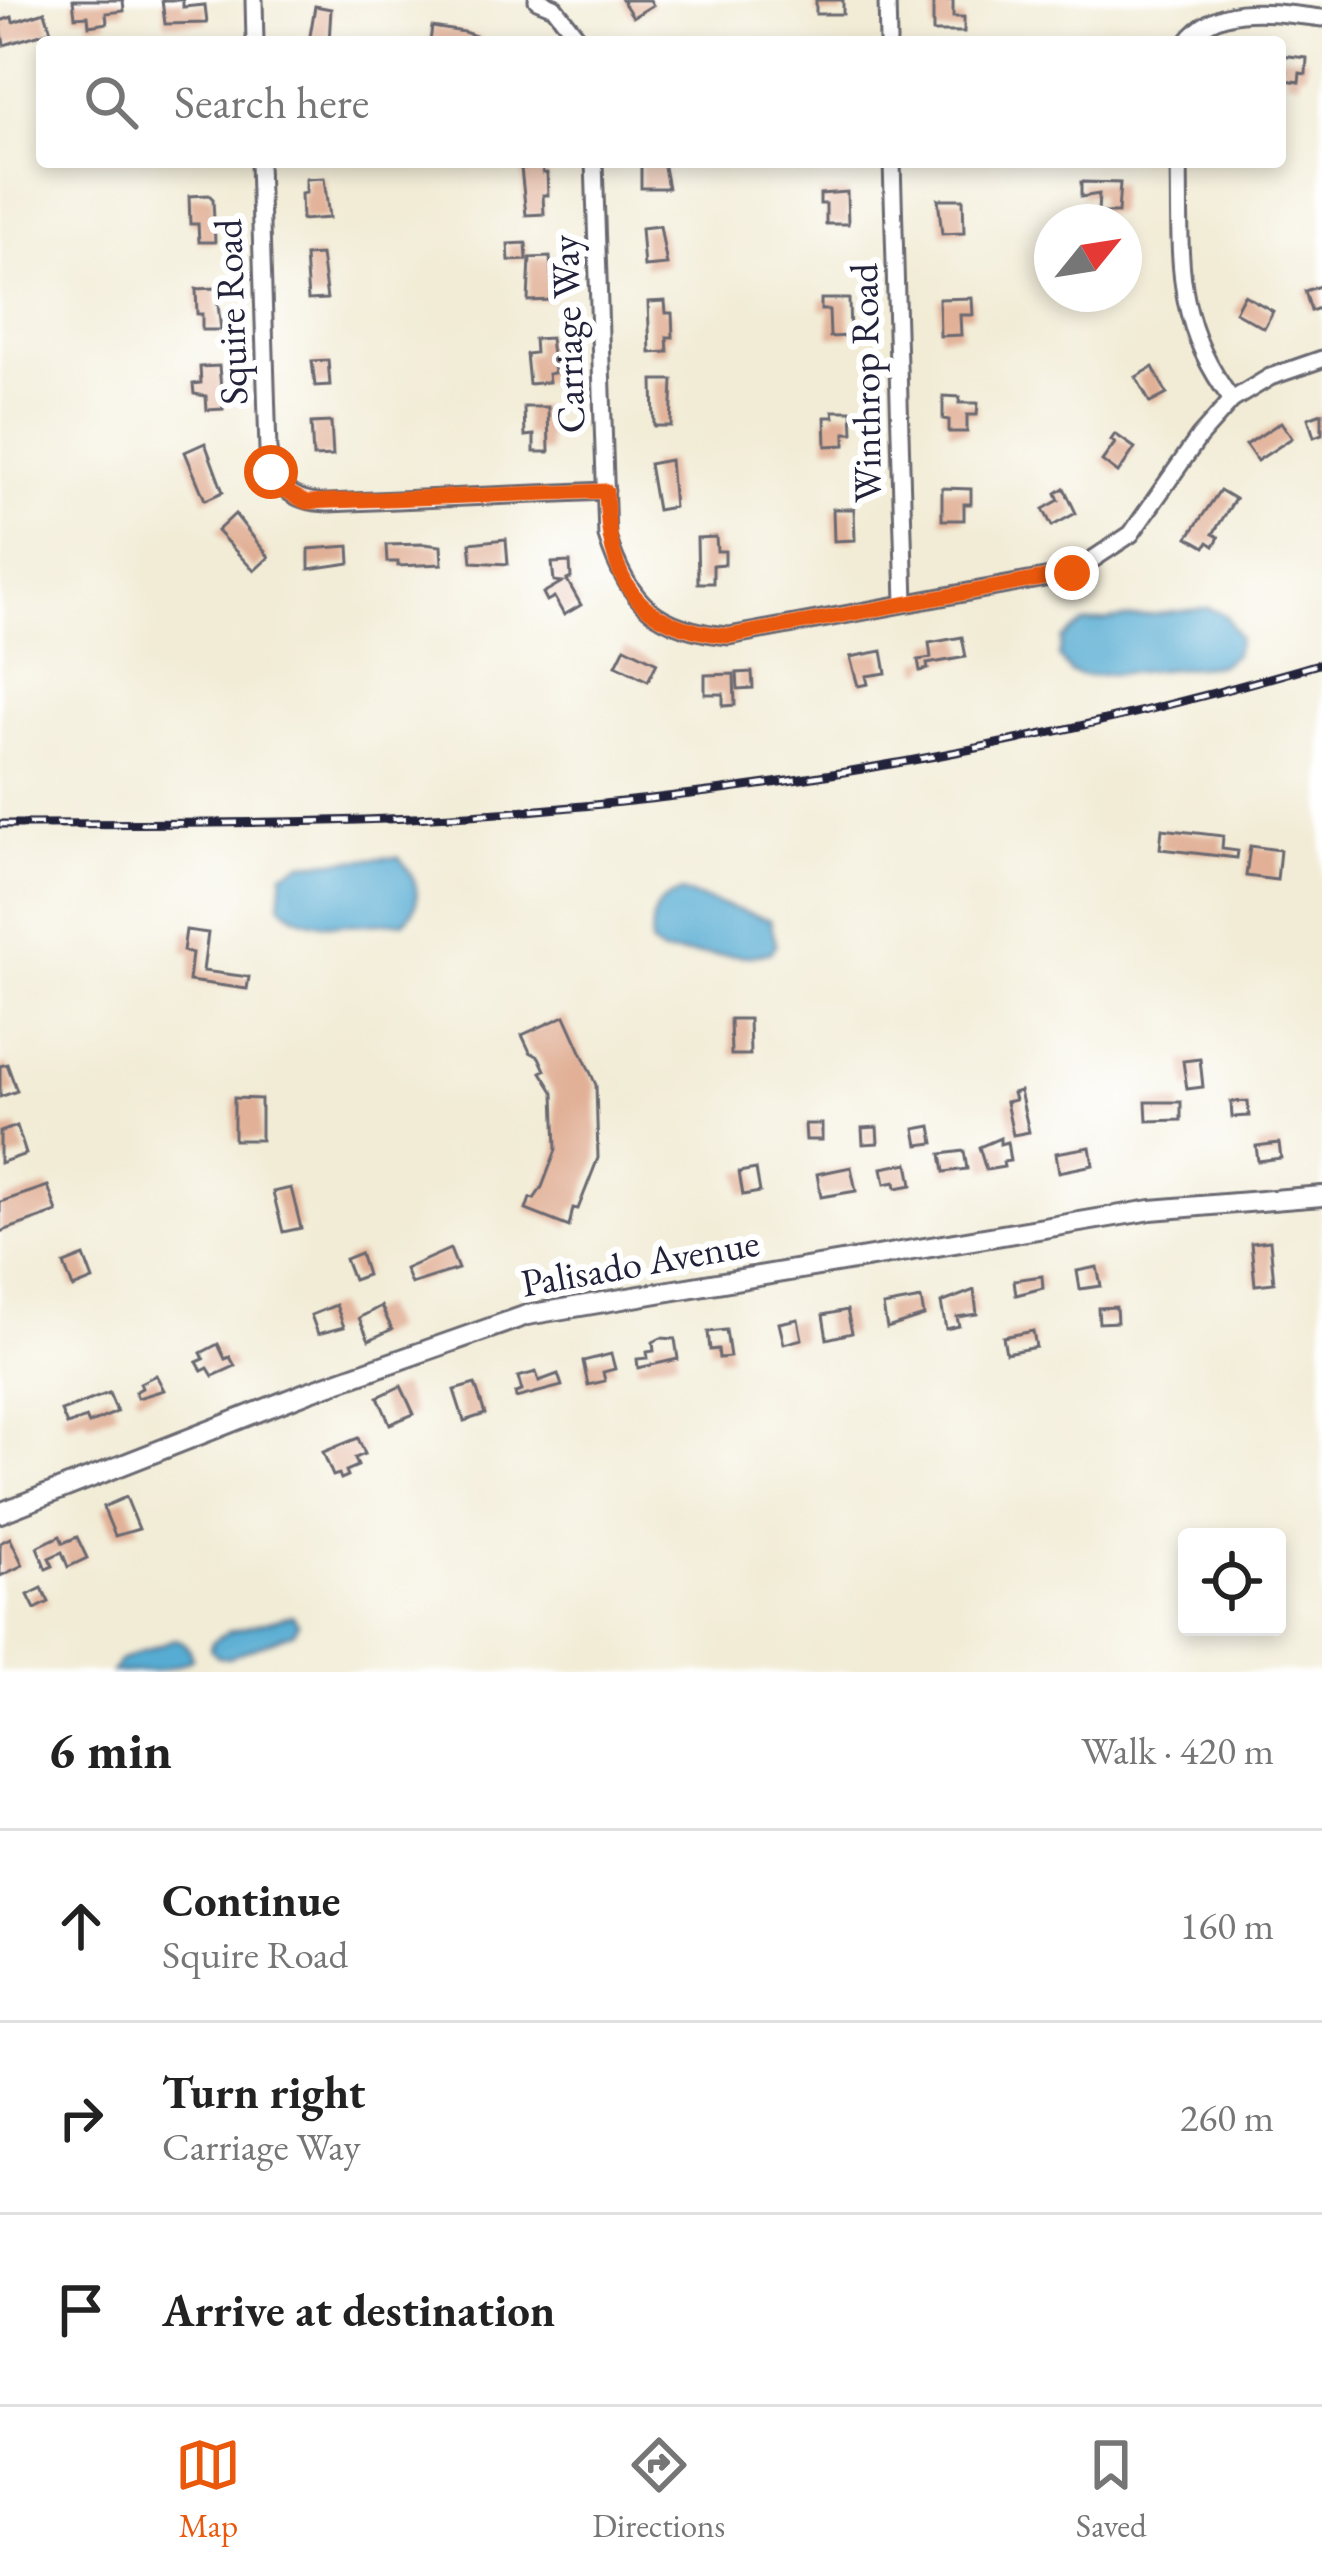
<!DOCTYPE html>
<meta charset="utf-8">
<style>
:root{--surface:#fff;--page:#f6f6f6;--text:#222;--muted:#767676;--line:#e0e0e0;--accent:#ea580c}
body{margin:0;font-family:"EB Garamond",serif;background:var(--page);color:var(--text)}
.controls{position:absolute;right:36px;bottom:36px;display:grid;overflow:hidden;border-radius:12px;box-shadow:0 6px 18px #0003}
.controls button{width:108px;height:108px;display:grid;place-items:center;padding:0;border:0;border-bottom:3px solid var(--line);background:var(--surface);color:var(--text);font:60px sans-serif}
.compass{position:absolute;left:1034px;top:204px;width:108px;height:108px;border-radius:50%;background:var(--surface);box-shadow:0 6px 18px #0003;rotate:60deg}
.stop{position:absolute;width:36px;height:36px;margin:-27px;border:9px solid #ea580c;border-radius:50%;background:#fff}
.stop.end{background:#ea580c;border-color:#fff;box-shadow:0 3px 12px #0008}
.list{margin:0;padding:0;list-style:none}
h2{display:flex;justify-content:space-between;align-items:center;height:156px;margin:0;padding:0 48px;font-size:51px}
h2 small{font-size:39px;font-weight:400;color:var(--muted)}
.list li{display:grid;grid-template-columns:78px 1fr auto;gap:36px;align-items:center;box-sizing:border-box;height:192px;padding:0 48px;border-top:3px solid var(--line)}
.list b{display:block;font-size:45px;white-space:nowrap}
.list p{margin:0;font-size:39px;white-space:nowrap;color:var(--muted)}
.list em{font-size:39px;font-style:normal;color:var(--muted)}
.icon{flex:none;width:66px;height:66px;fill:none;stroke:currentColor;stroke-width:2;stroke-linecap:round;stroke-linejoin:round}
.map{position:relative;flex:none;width:1322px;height:1672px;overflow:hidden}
.search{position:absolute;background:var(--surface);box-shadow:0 6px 18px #0003;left:36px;right:36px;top:36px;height:132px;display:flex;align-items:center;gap:30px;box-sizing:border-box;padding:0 42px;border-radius:12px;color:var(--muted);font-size:45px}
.sheet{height:732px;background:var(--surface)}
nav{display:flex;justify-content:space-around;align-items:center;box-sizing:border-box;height:168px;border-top:3px solid var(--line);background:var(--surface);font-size:33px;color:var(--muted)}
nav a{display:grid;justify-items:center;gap:6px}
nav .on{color:var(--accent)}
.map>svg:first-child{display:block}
.water{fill:#56acd2;stroke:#3c6786;stroke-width:3}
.building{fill:#e1b096}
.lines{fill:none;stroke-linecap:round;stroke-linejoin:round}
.minor-casing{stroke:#6b6971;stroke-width:21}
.major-casing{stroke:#6b6971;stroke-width:24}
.minor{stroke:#fff;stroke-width:15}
.major{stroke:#fff;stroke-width:18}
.rail-casing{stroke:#22223b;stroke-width:9}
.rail{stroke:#fff;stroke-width:4.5;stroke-dasharray:14;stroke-linecap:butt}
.route{stroke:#ea580c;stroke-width:15}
.labels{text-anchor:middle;stroke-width:12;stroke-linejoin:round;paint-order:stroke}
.street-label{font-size:39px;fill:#22223b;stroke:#fff}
</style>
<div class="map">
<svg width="1322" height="1672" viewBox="0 0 1322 1672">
<rect width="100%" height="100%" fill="#fff"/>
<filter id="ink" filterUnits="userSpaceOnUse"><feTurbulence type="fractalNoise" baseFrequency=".00833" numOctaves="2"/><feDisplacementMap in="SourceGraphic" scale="24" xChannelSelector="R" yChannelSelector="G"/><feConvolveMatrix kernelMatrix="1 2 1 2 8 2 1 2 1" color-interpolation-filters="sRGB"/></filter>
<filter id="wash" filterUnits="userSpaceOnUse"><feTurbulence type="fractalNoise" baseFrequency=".004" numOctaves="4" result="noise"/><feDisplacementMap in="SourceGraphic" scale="48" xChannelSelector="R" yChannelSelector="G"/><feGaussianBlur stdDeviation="2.7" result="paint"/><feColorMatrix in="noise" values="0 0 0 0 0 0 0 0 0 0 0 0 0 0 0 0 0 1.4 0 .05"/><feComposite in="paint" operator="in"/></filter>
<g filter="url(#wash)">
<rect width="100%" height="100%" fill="#f2ecd6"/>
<!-- water -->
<g class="water">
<polygon points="1208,608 1225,615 1239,638 1235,654 1220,665 1089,676 1071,673 1059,657 1062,639 1083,623"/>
<path d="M399 857C416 877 427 903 403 922 365 922 306 935 280 904L283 873 302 863Z"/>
<path d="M681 892 770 920 776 945 771 952 752 956 663 953 651 945C652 917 651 902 681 892Z"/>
<polygon points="292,1615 298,1623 294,1632 228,1658 218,1657 211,1650 212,1642 227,1632"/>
<path d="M174 1639C185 1640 189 1648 192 1658 173 1672 139 1672 112 1672L119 1661Z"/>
</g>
<g id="blocks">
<!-- building -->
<g class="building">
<polygon points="73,0 123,0 124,11 106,13 107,23 89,26 88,16 75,17"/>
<polygon points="162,0 183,0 183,7 205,5 207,23 165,24"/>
<polygon points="622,0 650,0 653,5 633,17"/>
<rect x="816" y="0" width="27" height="14"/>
<polygon points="933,0 953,0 953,17 964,17 964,32 933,32"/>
<polygon points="315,6 331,9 329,42 309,42"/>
<polygon points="45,12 51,31 4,45 0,21 12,17 13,22"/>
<polygon points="432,27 464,32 481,38 480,42 430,42"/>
<polygon points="1280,55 1307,58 1306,74 1300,73 1299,82 1286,80 1287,72 1280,71"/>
<polygon points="641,162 663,162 668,188 641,188"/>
<polygon points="542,167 543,173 547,173 548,195 543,195 544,214 526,215 521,168"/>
<polygon points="324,178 329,218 302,220 301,194 306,193 306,179"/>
<polygon points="1081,182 1120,183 1118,213 1098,213 1099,194 1081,197"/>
<polygon points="847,192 848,224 826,224 826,204 820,204 820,194"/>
<polygon points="209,195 213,199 215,242 199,242 198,224 190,224 189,196"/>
<polygon points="938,199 963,199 964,233 942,234"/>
<polygon points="660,226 667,265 644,267 641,228"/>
<polygon points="526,243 527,260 509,261 508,244"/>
<polygon points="321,255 327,299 308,300 305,256"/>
<polygon points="550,257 553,300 528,301 530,258"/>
<polygon points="1322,285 1322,307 1311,311 1305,291"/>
<polygon points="216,288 221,330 202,330 202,314 197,314 196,289"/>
<polygon points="1244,295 1273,311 1264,328 1235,312"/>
<polygon points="972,298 973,315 960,315 961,335 940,336 939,299"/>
<polygon points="821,299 849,299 850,336 830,337 829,310 821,310"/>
<polygon points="665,301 666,313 672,313 673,337 667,337 668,352 650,353 648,302"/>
<polygon points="550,338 554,373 548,374 549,382 529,384 526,354 535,353 534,339"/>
<polygon points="328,360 330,385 315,386 312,361"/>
<polygon points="219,366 223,409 207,410 206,396 194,394 193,384 201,383 200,367"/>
<polygon points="1153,367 1167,394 1150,403 1136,377"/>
<polygon points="653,380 673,380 671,426 654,426"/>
<polygon points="943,396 960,397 959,403 978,403 977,415 967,415 967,432 949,432 949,420 943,419"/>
<polygon points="524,407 548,407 549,452 534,452 534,435 525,436"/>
<polygon points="833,411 852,411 853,433 845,433 845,445 826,446 825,417 834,417"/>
<polygon points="1322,413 1322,434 1314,437 1308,418"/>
<polygon points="331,422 333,456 313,457 311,423"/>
<polygon points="1281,422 1292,438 1257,461 1246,445"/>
<polygon points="1115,434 1135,448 1118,473 1102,461 1115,443 1111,440"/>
<polygon points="205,443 223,492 205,500 185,452"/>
<polygon points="670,460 674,507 657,510 649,464"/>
<polygon points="942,488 971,489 971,504 964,504 964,520 942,520"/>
<polygon points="1064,488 1076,513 1052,526 1043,509 1059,500 1056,493"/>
<polygon points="1220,490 1235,499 1213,534 1219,537 1214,546 1208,542 1205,547 1188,537"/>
<polygon points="833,509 854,509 855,540 834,541"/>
<polygon points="235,514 269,557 254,571 217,531"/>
<polygon points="716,537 717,551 725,551 725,564 713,565 713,583 698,583 697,538"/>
<polygon points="506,539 508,564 472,562 470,543"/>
<polygon points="424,544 441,546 442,564 398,566 398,562 387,562 386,545"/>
<polygon points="349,546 350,563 309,569 309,549"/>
<polygon points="570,562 571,578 567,580 581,605 564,615 554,597 547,601 543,593 562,582 554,581 552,563"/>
<polygon points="962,637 966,657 927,664 928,669 920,671 918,660 931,658 929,643"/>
<polygon points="625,647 657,663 648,681 616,665"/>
<polygon points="882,651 886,673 866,676 868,684 858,686 850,657"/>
<polygon points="752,672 753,688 738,689 737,673"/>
<polygon points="734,674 735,705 723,706 723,694 705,694 705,675"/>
<polygon points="1162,829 1223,836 1222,849 1238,851 1237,858 1160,849"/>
<polygon points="1250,846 1280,850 1277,880 1246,876"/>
<polygon points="186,930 208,933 203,971 249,977 247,989 189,981 192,953 183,951"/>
<polygon points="565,1016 596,1085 598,1158 578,1209 573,1208 569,1227 526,1210 530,1198 534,1199 542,1187 556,1150 554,1093 541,1072 545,1070 539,1057 530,1052 522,1035"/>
<polygon points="730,1019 749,1019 750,1055 731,1055"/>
<polygon points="1200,1059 1203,1087 1187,1089 1183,1061"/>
<polygon points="7,1064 17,1091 0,1097 0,1066"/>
<polygon points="1020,1091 1029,1132 1013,1135 1006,1102 1015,1100 1013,1093"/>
<polygon points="234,1098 261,1099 261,1140 234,1140"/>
<polygon points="1248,1101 1249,1116 1232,1117 1231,1102"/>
<polygon points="1146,1102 1181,1102 1181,1120 1147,1121"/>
<polygon points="805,1124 822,1124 822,1140 806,1140"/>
<polygon points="17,1126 26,1154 0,1163 0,1132"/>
<polygon points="931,1126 934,1143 918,1145 915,1129"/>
<polygon points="877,1127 878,1143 863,1144 862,1128"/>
<polygon points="1000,1138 1000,1144 1007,1142 1010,1161 1003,1162 1004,1167 986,1170 979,1147"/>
<polygon points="1279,1143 1281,1158 1258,1161 1256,1146"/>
<polygon points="1090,1147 1093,1165 1059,1172 1056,1153"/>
<polygon points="964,1151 967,1169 944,1172 941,1154"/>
<polygon points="908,1163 912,1185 896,1188 895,1182 885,1184 882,1168"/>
<polygon points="851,1167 856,1191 821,1197 817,1174"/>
<polygon points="756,1169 760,1192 743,1195 739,1172"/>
<polygon points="48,1186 57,1212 0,1232 0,1202"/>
<polygon points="291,1188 301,1228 283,1232 273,1192"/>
<polygon points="1270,1241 1274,1283 1255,1285 1251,1243"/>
<polygon points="450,1249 458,1269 411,1284 405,1269"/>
<polygon points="360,1253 367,1275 353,1280 345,1259"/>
<polygon points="84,1256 93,1280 73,1288 64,1264"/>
<polygon points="1097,1267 1101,1286 1080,1289 1077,1271"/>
<polygon points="1042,1276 1043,1288 1016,1295 1014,1280"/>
<polygon points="974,1290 977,1314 957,1317 959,1326 946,1329 941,1303"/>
<polygon points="921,1299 924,1316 887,1328 883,1306"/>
<polygon points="336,1305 344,1327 318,1334 311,1315"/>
<polygon points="381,1306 392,1329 369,1340 359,1318"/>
<polygon points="1116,1307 1117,1322 1099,1323 1098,1308"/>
<polygon points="847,1310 852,1333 827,1339 823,1315"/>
<polygon points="798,1319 802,1339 784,1344 779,1323"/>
<polygon points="726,1330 730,1357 719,1358 718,1349 710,1350 708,1332"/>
<polygon points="1033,1331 1036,1347 1006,1353 1003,1337"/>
<polygon points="661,1338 675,1339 678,1359 638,1368 637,1359 648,1358 647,1352 654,1351 653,1342"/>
<polygon points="218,1344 225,1359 230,1357 235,1366 213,1376 208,1368 202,1371 197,1362 204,1359 201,1353"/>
<polygon points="611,1354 615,1369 603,1372 605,1381 588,1385 583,1361"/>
<polygon points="536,1372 539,1381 558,1374 562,1386 516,1398 515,1393 522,1391 518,1377"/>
<polygon points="156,1375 164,1390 138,1398 135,1392 142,1388 140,1383"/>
<polygon points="475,1384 485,1414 464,1421 454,1390"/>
<polygon points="401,1386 414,1414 390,1424 378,1397"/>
<polygon points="109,1393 117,1412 89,1424 86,1418 67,1425 61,1411"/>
<polygon points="358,1438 365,1454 355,1458 358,1466 346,1471 348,1476 341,1479 339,1474 333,1476 323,1452"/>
<polygon points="126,1497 139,1529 115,1536 103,1507"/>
<polygon points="60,1536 63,1543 77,1537 87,1558 68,1567 62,1552 49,1558 53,1566 46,1569 37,1547"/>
<polygon points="10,1538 23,1565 0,1576 0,1543"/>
<polygon points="42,1588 49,1602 35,1609 28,1595"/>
</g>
</g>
</g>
<g filter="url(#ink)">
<use href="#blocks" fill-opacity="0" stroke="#6b6971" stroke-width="3"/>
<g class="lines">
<!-- minor casing -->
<g class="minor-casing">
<g id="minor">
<polyline points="254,0 255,42"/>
<polyline points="537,0 554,7 581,42"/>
<polyline points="887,0 888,42"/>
<path d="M1187 42C1218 0 1276 13 1322 18"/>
<path d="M259 162 268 450C274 486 291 502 328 503L606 491"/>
<path d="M594 162 607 536C628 604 658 630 729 636L1072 573 1131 534 1199 437 1232 400"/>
<polyline points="892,162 905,603"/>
<path d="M1179 162C1181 256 1172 320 1232 400L1270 377 1322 359"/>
</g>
</g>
<!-- major casing -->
<g class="major-casing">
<polyline id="major" points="0,1513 308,1392 527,1315 1151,1210 1322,1196"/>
</g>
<!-- minor -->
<use href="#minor" class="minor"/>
<!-- major -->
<use href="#major" class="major"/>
<!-- rail casing -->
<g class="rail-casing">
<path id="rail" d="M0 824C176 823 352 825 527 811 797 789 1063 739 1322 663"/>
</g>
<!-- rail -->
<use href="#rail" class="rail"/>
</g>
</g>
<g class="lines" filter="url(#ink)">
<!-- route -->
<path class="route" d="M271 472 286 491 306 502 606 491C608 580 635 628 729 636L1072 573"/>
</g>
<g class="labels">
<!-- street labels -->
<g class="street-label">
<text transform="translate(230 312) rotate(-92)" y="14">Squire Road</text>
<text transform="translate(567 334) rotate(-92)" y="14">Carriage Way</text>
<text transform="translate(865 383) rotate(-91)" y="14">Winthrop Road</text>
<text transform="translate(640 1262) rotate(-10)" y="14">Palisado Avenue</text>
</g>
</g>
</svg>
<div class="controls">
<button><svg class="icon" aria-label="locate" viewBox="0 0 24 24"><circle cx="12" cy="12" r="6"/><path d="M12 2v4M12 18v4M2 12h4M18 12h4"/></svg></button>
</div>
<svg class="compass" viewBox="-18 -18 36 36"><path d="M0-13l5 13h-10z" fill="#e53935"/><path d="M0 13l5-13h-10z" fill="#767676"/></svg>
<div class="stop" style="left:271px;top:472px"></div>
<div class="stop end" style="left:1072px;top:573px"></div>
<div class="search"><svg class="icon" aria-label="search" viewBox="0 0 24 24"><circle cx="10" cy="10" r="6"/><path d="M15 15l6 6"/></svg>Search here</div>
</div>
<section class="sheet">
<h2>6 min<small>Walk · 420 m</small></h2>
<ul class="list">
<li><svg class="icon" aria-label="ahead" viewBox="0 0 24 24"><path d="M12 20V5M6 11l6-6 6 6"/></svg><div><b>Continue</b><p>Squire Road</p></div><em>160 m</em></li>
<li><svg class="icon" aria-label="right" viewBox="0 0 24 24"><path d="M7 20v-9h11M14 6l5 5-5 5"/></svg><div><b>Turn right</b><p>Carriage Way</p></div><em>260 m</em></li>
<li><svg class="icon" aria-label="arrive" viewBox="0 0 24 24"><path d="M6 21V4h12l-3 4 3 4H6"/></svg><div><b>Arrive at destination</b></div></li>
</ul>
</section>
<nav>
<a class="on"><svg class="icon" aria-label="map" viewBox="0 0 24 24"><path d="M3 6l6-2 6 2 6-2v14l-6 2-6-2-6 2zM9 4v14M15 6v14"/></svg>Map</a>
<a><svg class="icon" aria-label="directions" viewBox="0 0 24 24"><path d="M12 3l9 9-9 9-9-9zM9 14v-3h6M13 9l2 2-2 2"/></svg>Directions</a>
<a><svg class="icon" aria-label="saved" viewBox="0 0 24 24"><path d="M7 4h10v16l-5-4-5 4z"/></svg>Saved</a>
</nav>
